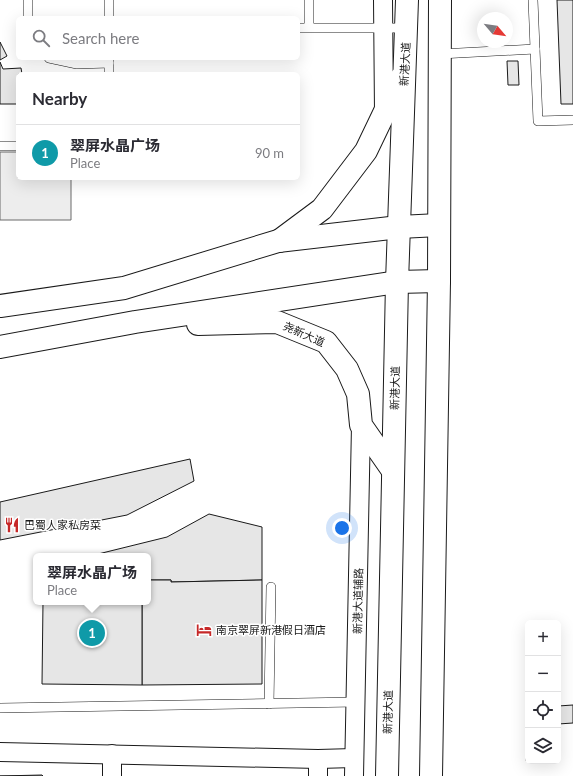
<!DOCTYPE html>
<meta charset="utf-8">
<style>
:root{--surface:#fff;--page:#f2f2f3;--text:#2b2b33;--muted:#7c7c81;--line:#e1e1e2;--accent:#2563eb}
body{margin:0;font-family:Lato,"Noto Sans SC",sans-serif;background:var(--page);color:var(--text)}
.controls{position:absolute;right:12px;bottom:12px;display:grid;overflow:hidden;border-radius:6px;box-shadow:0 4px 16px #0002}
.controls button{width:36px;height:36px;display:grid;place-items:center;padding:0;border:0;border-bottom:1px solid var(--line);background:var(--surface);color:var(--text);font:20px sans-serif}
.compass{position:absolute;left:477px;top:12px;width:36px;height:36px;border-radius:50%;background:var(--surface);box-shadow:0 4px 16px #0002;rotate:119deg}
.you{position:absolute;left:342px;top:528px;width:14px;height:14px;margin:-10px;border:3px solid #fff;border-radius:50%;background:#1a73e8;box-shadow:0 0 0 6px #1a73e833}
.badge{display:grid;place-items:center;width:26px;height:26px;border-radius:50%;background:var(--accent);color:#fff;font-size:13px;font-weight:700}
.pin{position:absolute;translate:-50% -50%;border:2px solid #fff;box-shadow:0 1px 4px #0006}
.popup{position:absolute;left:33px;top:553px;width:118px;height:52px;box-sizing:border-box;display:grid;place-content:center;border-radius:6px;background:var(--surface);filter:drop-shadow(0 1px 3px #0005);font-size:13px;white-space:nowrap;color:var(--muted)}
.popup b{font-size:15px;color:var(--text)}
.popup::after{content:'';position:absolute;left:50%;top:100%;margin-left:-8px;border:8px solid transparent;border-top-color:var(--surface)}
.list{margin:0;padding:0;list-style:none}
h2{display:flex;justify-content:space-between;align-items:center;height:52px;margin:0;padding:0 16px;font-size:17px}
h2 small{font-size:13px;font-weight:400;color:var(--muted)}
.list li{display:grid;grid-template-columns:26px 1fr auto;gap:12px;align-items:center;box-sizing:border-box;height:56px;padding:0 16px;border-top:1px solid var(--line)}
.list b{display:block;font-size:15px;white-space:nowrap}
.list p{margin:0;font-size:13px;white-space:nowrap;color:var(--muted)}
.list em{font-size:13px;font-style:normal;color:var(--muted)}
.icon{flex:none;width:22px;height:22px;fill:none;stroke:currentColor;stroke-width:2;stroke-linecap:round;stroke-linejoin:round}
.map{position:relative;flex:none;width:573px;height:776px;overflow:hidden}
.search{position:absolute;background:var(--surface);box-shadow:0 4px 16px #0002;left:16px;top:16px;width:284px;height:44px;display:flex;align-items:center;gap:10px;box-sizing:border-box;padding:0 14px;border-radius:6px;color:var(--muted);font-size:15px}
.panel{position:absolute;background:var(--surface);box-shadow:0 4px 16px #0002;left:16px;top:72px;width:284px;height:108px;border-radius:6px}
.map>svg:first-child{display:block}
.built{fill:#ededed;stroke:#6a6a6a}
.building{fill:#e6e6e6;stroke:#1a1a1a}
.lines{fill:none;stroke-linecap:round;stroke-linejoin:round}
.lane-casing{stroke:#1a1a1a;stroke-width:10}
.street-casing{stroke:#1a1a1a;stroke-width:20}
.primary-casing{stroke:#1a1a1a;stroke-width:24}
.lane{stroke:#fff;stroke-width:9}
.street{stroke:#fff;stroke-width:18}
.primary{stroke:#fff;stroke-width:22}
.labels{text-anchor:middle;stroke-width:3;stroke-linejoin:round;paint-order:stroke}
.street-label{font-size:11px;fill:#1a1a1a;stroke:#fff}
.poi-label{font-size:11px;fill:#1a1a1a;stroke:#fff;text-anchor:start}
</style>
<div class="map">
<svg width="573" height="776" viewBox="0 0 573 776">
<rect width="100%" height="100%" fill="#fff"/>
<!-- built -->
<polygon class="built" points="0,152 18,152 18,178 71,178 71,220 0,220"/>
<!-- building -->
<g class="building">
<polygon points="557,0 573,0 573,104 561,104"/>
<polygon points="0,42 7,56 0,60"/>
<polygon points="507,61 518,61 519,85 508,85"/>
<polygon points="0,62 3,69 21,68 22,74 26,74 18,74 18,104 0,104"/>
<polygon points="190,459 194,481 127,515 0,540 0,502"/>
<polygon points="209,514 262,527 262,580 171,582 171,580 148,580 148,556 90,556 167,537"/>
<polygon points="148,580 171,580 171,582 262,580 262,684 142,685 142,602 148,602"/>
<polygon points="43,602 142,602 142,685 42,684"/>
<polygon points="573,705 573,723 558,724 558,706"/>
<polygon points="526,708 528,708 528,725 526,726"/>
<rect x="526" y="739" width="2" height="21"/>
<polygon points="42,775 43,776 0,776"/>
</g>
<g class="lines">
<!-- lane casing -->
<g class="lane-casing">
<g id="lane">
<polyline points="28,0 28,18"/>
<polyline points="109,0 109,18"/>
<polyline points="533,0 538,121 573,120"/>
<polyline points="309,27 309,0"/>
<polyline points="298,28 407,28"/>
<polyline points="440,54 535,49"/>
<polyline points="49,58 77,64 109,63"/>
<polyline points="109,74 109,58"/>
<polyline points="0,146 18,146"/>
<polyline points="269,704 271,587"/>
<polyline points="0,708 356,702"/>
</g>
</g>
<!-- street casing -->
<g class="street-casing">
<g id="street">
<polyline points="383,0 384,113"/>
<polyline points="0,752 318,759 354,758"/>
<polyline points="318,759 318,776"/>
<polyline points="112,776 112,754"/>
<polyline points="354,776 361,425"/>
</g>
</g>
<!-- primary casing -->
<g class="primary-casing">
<g id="primary">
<polyline points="279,241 322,209 366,151 401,78"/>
<polyline points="0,306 124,288 278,241 399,227 439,225"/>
<polyline points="198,324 277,322 326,342 347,369 358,394 361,425 393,471"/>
<polyline points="0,347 135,322 397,282 439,281"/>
<polyline points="387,776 397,282 407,0"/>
<polyline points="431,776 439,281 440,0"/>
</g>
</g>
<!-- lane -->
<use href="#lane" class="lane"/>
<!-- street -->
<use href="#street" class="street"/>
<!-- primary -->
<use href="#primary" class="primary"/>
</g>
<!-- icons -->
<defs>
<g id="restaurant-bare" transform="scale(1.2)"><path d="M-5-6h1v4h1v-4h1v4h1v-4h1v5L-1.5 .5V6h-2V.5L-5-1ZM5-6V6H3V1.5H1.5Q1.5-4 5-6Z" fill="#c62828" stroke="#fff" stroke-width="2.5" paint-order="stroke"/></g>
<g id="hotel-bare" transform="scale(1.2)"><path d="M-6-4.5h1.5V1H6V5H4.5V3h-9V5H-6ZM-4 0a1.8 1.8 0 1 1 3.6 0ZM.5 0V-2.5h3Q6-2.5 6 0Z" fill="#c62828" stroke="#fff" stroke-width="2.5" paint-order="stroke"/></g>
</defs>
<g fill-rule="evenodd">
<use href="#restaurant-bare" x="12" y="525"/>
<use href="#hotel-bare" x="204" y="630"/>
</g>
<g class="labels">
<!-- street labels -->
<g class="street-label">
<text transform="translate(405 64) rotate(-87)" y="4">新港大道</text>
<text transform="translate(304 334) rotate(24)" y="4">尧新大道</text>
<text transform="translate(395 388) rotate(-89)" y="4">新港大道</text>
<text transform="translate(358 601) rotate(-89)" y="4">新港大道辅路</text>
<text transform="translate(388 712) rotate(-89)" y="4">新港大道</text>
</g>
<!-- poi labels -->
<g class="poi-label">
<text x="24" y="529">巴蜀人家私房菜</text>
<text x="216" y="634">南京翠屏新港假日酒店</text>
</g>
</g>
</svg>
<div class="controls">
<button>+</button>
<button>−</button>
<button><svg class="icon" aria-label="locate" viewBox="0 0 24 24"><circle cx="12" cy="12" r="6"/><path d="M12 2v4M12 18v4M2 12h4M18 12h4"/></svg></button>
<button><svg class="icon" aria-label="layers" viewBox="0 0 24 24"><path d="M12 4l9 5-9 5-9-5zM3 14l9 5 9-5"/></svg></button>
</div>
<svg class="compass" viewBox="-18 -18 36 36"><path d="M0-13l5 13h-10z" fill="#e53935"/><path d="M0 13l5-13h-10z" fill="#7c7c81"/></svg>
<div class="you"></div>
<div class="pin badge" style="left:92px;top:633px;background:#0f9aa8">1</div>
<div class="popup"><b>翠屏水晶广场</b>Place</div>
<div class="search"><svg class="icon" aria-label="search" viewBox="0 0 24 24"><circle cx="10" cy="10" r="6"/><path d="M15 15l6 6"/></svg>Search here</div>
<section class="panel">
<h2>Nearby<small></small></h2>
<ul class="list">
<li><span class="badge" style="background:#0f9aa8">1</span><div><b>翠屏水晶广场</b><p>Place</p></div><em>90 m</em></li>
</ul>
</section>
</div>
